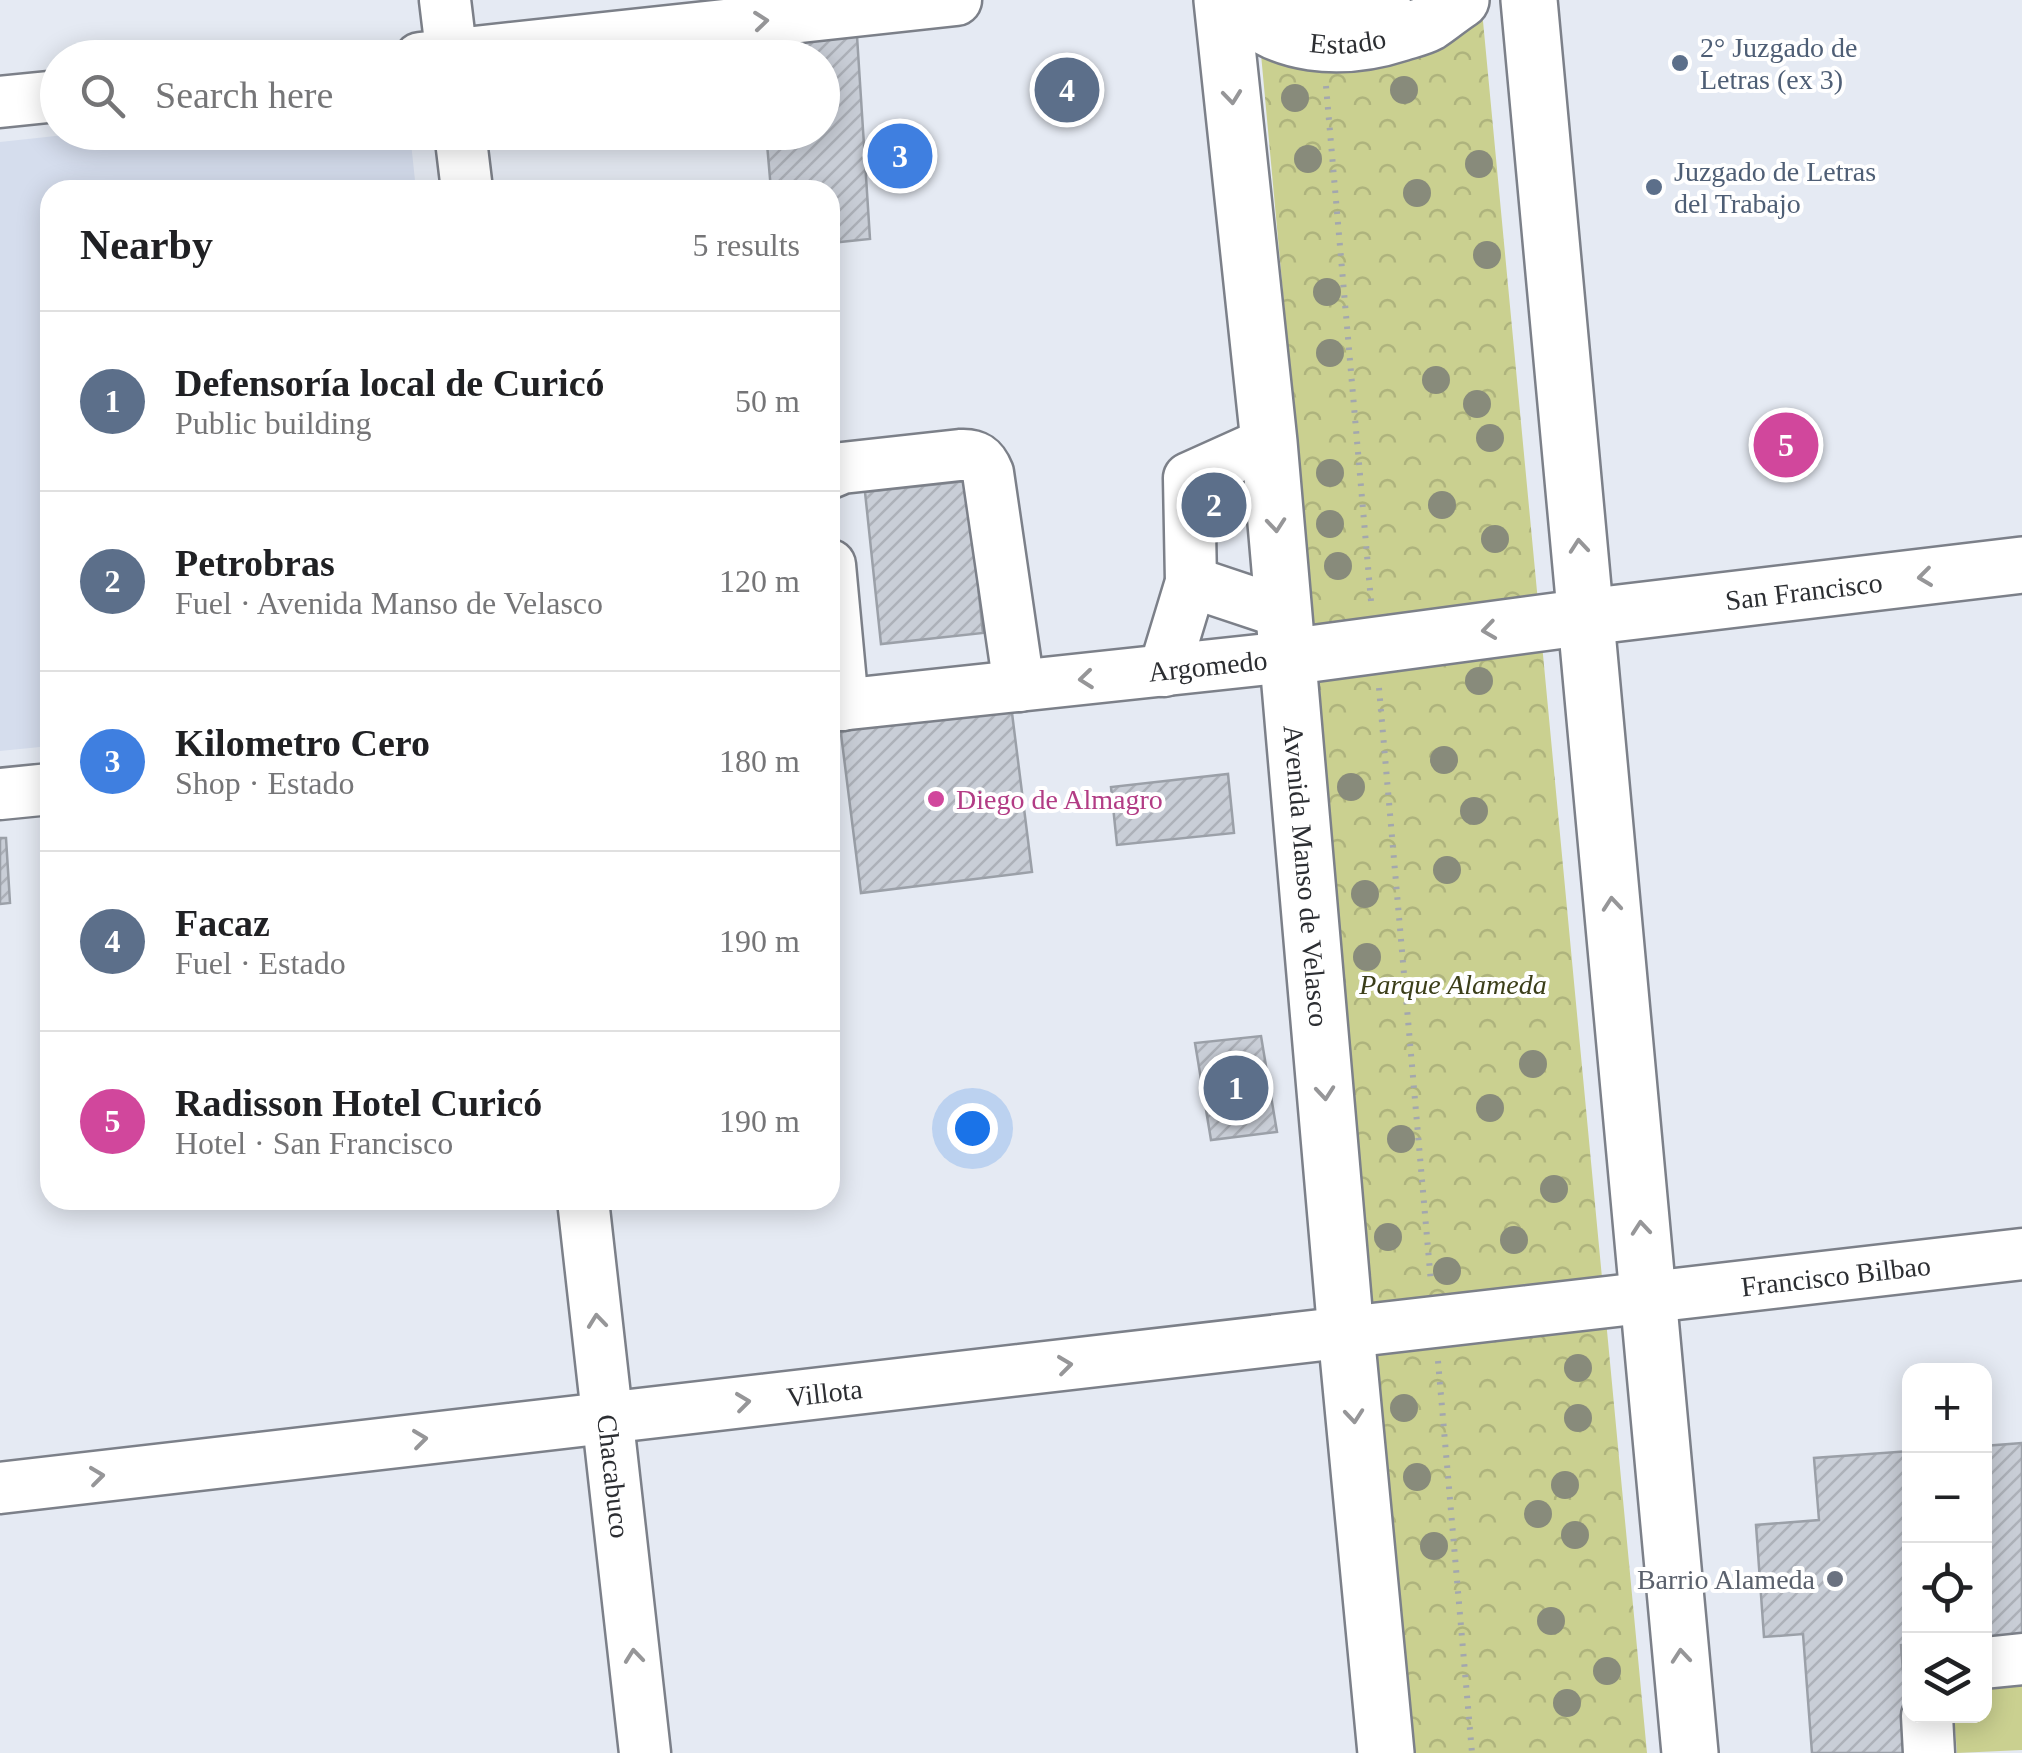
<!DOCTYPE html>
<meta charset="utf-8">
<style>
:root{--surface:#fff;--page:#f6f6f6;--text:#202124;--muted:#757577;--line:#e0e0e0;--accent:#186d14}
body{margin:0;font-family:Georgia,serif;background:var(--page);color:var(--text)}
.controls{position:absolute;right:30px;bottom:30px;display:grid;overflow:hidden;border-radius:20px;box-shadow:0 5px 25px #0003}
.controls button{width:90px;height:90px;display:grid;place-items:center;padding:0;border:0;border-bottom:2px solid var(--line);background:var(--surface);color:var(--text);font:50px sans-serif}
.you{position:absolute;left:972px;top:1128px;width:35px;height:35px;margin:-25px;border:8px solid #fff;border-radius:50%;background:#1a73e8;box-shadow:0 0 0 15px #1a73e833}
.badge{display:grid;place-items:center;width:65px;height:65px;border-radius:50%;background:var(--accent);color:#fff;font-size:32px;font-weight:700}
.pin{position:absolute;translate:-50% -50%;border:5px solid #fff;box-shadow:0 2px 10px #0006}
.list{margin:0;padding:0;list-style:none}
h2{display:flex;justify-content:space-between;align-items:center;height:130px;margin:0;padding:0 40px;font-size:42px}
h2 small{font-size:32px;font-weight:400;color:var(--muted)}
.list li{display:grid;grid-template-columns:65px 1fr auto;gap:30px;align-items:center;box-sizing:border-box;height:180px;padding:0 40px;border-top:2px solid var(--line)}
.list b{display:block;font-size:38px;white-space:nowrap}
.list p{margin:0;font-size:32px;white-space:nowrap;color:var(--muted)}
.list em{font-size:32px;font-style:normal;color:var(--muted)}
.icon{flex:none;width:55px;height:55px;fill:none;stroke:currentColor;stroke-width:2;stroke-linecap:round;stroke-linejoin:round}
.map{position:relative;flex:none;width:2022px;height:1753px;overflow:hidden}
.search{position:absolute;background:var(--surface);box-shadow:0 5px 25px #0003;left:40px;top:40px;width:800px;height:110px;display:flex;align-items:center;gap:25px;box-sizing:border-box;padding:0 35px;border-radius:55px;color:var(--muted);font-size:38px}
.panel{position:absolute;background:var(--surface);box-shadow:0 5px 25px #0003;left:40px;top:180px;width:800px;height:1030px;border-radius:30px}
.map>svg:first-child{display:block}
.built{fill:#d5dded}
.grass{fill:#cad090}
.forest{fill:url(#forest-crowns)}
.building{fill:url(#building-hatch);stroke:#9ba0a8;stroke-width:2.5}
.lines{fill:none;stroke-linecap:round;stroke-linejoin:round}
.minor-casing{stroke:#7c8089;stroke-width:55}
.major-casing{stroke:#7c8089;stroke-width:60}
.path{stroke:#a3a7ae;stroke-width:6;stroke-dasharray:2.5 8;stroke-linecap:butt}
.minor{stroke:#fff;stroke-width:50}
.major{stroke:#fff;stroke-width:55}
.tree{fill:#888b7b}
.oneway{stroke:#969698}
.service-dot{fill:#5c6f8a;stroke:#fff;stroke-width:4}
.hotel-dot{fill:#d1479c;stroke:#fff;stroke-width:4}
.worship-dot{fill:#6b7280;stroke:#fff;stroke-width:4}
.labels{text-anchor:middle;stroke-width:8;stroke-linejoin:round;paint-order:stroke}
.street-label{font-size:28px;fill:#2c2e32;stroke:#fff}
.service-label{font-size:28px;fill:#4e5e75;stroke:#fff;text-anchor:start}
.hotel-label{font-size:28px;fill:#b23c85;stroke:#fff;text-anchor:start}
.park-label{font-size:28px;font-style:italic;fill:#3b3e19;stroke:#fff}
.worship-label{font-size:28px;fill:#5b616d;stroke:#fff;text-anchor:end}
</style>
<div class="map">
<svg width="2022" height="1753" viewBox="0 0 2022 1753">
<defs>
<pattern id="forest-crowns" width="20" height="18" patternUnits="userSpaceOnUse" patternTransform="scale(2.5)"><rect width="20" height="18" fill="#cad090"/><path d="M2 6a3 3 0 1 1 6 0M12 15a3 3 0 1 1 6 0" fill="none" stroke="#aeb37d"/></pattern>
<pattern id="building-hatch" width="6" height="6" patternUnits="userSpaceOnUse" patternTransform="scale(2.5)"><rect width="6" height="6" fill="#c9ced7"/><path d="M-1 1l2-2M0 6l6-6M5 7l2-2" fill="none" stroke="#adb1b9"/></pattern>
</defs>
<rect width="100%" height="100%" fill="#e5eaf3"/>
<!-- built -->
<polygon class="built" points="83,133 410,133 416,190 50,190 50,746 0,751 0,142"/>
<!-- grass -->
<polygon class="grass" points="2022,1680 2022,1750 1957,1753 1954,1716 1984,1716 1985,1684"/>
<!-- forest -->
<polygon class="forest" points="1256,0 1481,0 1647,1753 1415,1753 1333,992 1315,640"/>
<!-- building -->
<g class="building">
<polygon points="857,36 870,239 830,243 830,190 771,190 766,132 822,132 822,58 759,58 758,47"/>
<polygon points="967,481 983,633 881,644 865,492"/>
<polygon points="1011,705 1032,872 861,893 840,726"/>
<polygon points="1228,774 1234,833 1117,845 1111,787"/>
<polygon points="0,838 6,838 10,903 0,904"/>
<polygon points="1261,1036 1277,1132 1211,1140 1195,1043"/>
<polygon points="2022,1443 2022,1636 1984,1639 1984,1446"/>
<polygon points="1910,1451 1910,1644 1901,1645 1909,1753 1812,1753 1803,1634 1764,1637 1756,1525 1819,1520 1814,1458"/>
</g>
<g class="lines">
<!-- minor casing -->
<g class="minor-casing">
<g id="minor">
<polyline points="445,0 452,58"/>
<path d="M1270 0C1309 16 1346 22 1387 11"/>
<polyline points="420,58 956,0"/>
<polyline points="0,102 58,96"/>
<polyline points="460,132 467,190"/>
<path d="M830 473 842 468 960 455C975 454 982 458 988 473L1019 686"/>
<polyline points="830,565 843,705"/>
<polyline points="1191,582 1284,613"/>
<polyline points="1164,671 1191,582 1189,478 1269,442"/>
<path id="s1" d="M830 706 1288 657"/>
<polyline points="0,794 50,789"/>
<path id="s2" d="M583 1200 645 1753"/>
<path id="s3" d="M0 1488 2022 1254"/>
<polyline points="1984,1663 2022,1659"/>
<polyline points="1927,1716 1929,1753"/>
</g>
</g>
<!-- major casing -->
<g class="major-casing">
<g id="major">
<path id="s4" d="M1222 0 1269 442 1346 1333 1386 1753"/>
<path id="s5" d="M1236 0C1274 50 1345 51 1400 33 1409 30 1420 28 1429 23 1440 16 1450 7 1461 0"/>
<polyline points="1529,0 1690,1753"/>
<path id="s6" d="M1288 657 1586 617 2022 565"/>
</g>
</g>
<!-- path -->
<g class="path">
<polyline points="1326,86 1371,601"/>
<polyline points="1379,688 1431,1283"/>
<polyline points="1438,1361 1472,1753"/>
</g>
<!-- minor -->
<use href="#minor" class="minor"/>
<!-- major -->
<use href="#major" class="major"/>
</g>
<!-- trees -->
<g class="tree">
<circle cx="1404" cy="90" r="14"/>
<circle cx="1295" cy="98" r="14"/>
<circle cx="1308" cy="159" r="14"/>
<circle cx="1479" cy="164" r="14"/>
<circle cx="1417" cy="193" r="14"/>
<circle cx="1487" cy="255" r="14"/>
<circle cx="1327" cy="292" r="14"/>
<circle cx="1330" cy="353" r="14"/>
<circle cx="1436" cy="380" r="14"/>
<circle cx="1477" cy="404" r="14"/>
<circle cx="1490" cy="438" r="14"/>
<circle cx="1330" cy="473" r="14"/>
<circle cx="1442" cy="505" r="14"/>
<circle cx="1330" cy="524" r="14"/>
<circle cx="1495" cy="539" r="14"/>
<circle cx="1338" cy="566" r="14"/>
<circle cx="1479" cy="681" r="14"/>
<circle cx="1444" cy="760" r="14"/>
<circle cx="1351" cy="787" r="14"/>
<circle cx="1474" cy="811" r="14"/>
<circle cx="1447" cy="870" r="14"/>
<circle cx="1365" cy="894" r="14"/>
<circle cx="1367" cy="957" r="14"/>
<circle cx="1533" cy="1064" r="14"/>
<circle cx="1490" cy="1108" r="14"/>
<circle cx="1401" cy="1139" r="14"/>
<circle cx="1554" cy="1189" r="14"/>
<circle cx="1388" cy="1237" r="14"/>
<circle cx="1514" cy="1240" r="14"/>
<circle cx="1447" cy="1271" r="14"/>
<circle cx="1578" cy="1368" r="14"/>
<circle cx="1404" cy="1408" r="14"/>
<circle cx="1578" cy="1418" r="14"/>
<circle cx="1417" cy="1477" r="14"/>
<circle cx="1565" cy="1485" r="14"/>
<circle cx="1538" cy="1514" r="14"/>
<circle cx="1575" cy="1535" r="14"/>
<circle cx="1434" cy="1546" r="14"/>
<circle cx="1551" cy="1621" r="14"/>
<circle cx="1607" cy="1671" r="14"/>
<circle cx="1567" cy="1703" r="14"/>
</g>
<!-- one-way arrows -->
<defs><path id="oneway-chevron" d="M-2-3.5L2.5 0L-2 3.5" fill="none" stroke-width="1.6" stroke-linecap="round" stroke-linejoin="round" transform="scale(2.5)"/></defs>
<g class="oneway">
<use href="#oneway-chevron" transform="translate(761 21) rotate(-6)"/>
<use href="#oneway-chevron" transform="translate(1232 97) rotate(84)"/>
<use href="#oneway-chevron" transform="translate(1276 525) rotate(85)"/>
<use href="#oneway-chevron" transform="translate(1579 546) rotate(-95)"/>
<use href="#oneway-chevron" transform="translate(1925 577) rotate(173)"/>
<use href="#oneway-chevron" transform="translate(1489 630) rotate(172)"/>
<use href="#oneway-chevron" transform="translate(1086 679) rotate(174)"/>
<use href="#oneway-chevron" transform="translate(1612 904) rotate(-95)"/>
<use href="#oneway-chevron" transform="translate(1325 1093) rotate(85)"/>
<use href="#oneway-chevron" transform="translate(1641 1228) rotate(-95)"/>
<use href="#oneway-chevron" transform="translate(597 1321) rotate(-96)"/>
<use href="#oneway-chevron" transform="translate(1065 1365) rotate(-7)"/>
<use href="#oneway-chevron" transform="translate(743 1402) rotate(-7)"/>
<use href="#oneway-chevron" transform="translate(1354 1416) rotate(85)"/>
<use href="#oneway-chevron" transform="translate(420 1439) rotate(-7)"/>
<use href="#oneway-chevron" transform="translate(97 1476) rotate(-7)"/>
<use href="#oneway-chevron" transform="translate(634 1656) rotate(-96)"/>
<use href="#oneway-chevron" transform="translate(1681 1656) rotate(-95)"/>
</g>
<!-- markers -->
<g class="service-dot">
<circle cx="1680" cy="63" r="10"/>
<circle cx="1654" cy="187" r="10"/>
</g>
<circle class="hotel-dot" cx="936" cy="799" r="10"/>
<circle class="worship-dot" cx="1835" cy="1579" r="10"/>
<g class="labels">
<!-- street labels -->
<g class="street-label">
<text dy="10" stroke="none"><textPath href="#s5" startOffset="125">Estado</textPath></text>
<text dy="10" stroke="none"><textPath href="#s6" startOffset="520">San Francisco</textPath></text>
<text dy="10" stroke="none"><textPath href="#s1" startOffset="380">Argomedo</textPath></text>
<text dy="10" stroke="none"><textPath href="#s4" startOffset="880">Avenida Manso de Velasco</textPath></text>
<text dy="10" stroke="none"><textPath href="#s3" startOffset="1848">Francisco Bilbao</textPath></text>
<text dy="10" stroke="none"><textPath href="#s3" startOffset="830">Villota</textPath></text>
<text dy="10" stroke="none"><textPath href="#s2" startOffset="278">Chacabuco</textPath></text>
</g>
<!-- service labels -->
<g class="service-label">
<text x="1700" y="57">2° Juzgado de<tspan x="1700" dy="32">Letras (ex 3)</tspan></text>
<text x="1674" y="181">Juzgado de Letras<tspan x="1674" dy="32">del Trabajo</tspan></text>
</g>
<!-- hotel labels -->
<g class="hotel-label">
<text x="956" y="809">Diego de Almagro</text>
</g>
<!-- park labels -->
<g class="park-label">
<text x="1453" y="994">Parque Alameda</text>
</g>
<!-- worship labels -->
<g class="worship-label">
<text x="1815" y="1589">Barrio Alameda</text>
</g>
</g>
</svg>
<div class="controls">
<button>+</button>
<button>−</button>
<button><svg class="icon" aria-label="locate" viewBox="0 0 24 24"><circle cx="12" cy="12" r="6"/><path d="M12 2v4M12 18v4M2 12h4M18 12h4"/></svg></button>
<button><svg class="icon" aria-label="layers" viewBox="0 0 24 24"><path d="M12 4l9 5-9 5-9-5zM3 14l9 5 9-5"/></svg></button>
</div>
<div class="you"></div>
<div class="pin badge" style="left:1236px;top:1088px;background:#5c6f8a">1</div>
<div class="pin badge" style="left:1214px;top:505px;background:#5c6f8a">2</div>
<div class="pin badge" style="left:900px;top:156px;background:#3f7fe0">3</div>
<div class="pin badge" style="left:1067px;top:90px;background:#5c6f8a">4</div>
<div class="pin badge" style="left:1786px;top:445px;background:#d1479c">5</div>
<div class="search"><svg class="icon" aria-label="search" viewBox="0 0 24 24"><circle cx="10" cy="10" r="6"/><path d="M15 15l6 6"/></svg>Search here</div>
<section class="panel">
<h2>Nearby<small>5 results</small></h2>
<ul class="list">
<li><span class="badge" style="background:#5c6f8a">1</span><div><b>Defensoría local de Curicó</b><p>Public building</p></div><em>50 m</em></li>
<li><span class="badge" style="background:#5c6f8a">2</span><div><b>Petrobras</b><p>Fuel · Avenida Manso de Velasco</p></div><em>120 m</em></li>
<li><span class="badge" style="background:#3f7fe0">3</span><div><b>Kilometro Cero</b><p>Shop · Estado</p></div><em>180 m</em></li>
<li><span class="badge" style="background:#5c6f8a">4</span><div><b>Facaz</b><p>Fuel · Estado</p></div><em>190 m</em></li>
<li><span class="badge" style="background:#d1479c">5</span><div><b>Radisson Hotel Curicó</b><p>Hotel · San Francisco</p></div><em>190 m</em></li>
</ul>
</section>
</div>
